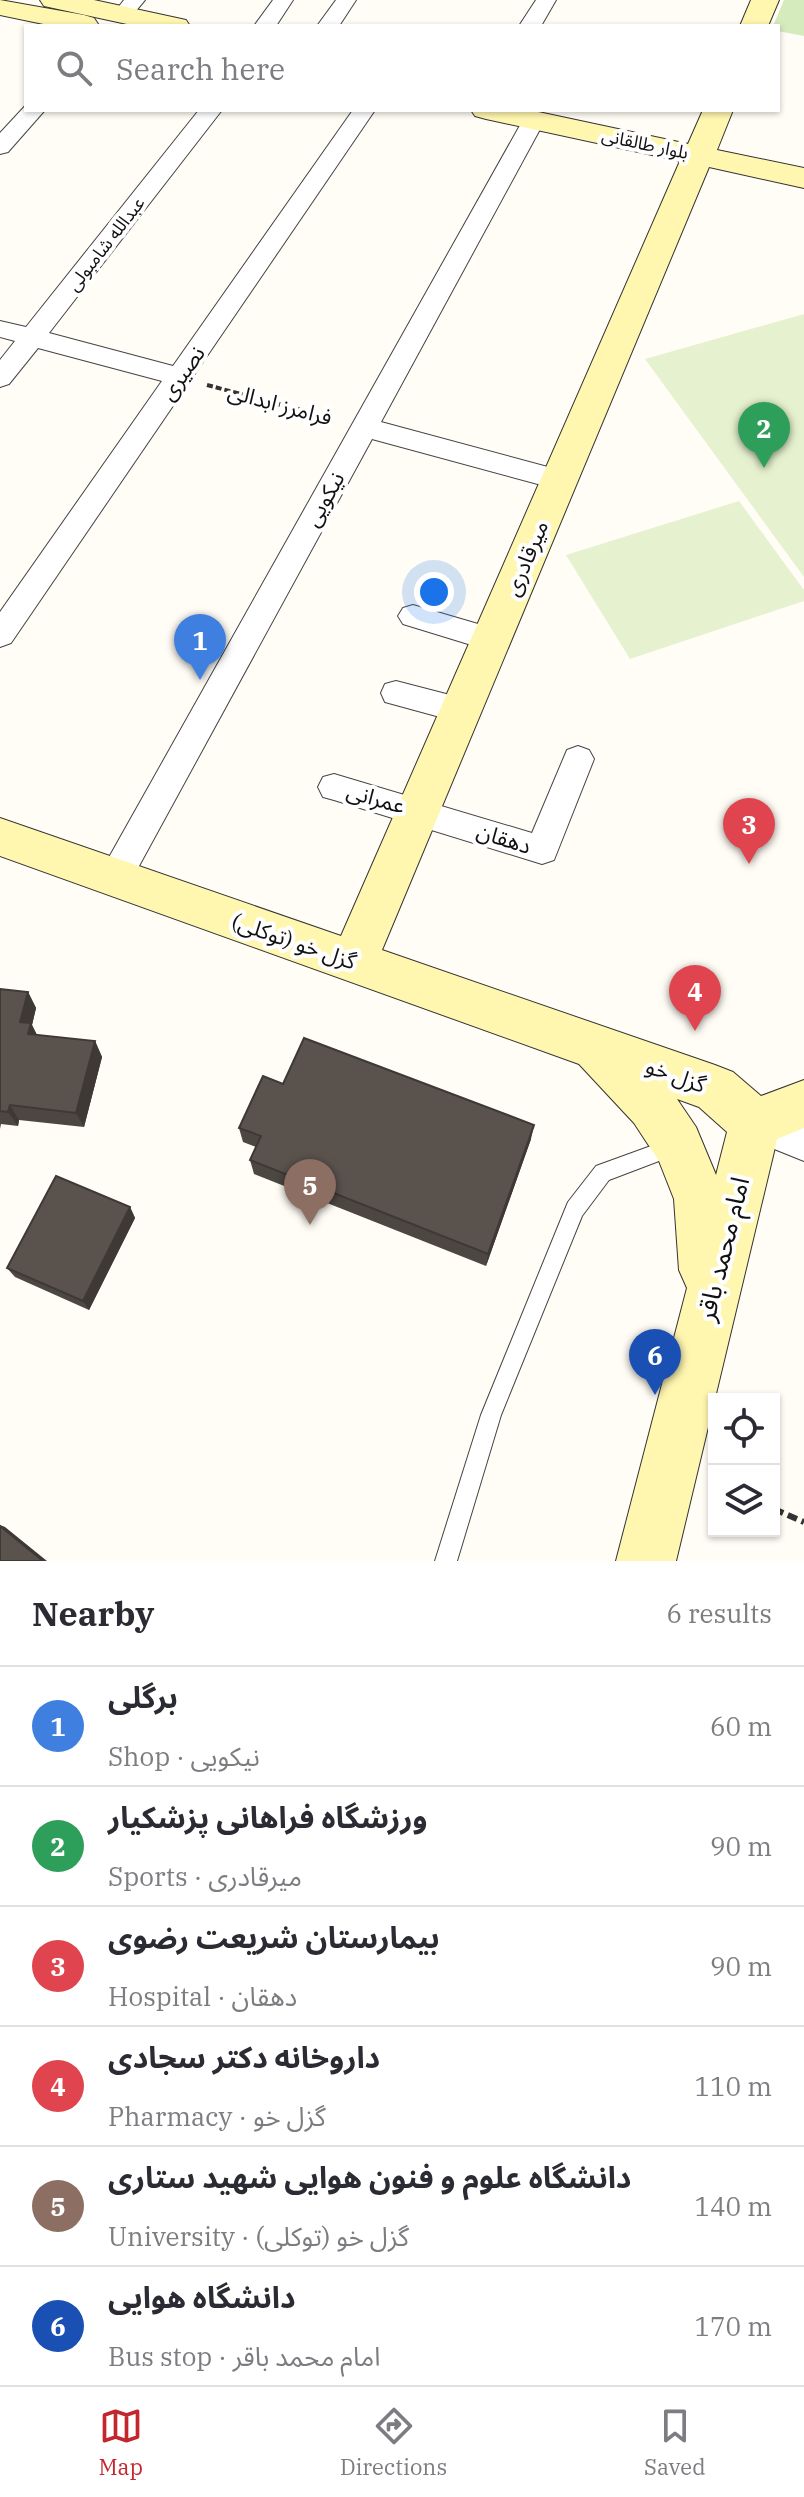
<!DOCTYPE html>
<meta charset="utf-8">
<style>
:root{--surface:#fff;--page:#f2f2f3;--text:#2b2b33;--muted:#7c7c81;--line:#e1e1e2;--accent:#c4262e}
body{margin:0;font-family:"IBM Plex Serif","Noto Sans Arabic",serif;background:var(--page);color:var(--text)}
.controls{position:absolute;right:24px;bottom:24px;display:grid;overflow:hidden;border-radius:0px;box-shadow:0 2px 6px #0004}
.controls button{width:72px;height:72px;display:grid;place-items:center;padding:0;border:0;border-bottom:2px solid var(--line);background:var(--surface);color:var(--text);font:40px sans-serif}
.you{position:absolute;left:434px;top:592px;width:28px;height:28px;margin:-20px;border:6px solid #fff;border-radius:50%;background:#1a73e8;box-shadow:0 0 0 12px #1a73e833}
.badge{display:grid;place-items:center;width:52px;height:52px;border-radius:50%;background:var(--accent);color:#fff;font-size:26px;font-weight:700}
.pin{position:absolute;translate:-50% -66px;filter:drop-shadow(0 2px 4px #0008)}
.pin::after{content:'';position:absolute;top:42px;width:28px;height:24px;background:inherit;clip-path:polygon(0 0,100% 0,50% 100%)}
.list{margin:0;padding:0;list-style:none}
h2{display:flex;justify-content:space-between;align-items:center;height:104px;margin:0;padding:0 32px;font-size:34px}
h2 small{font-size:26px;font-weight:400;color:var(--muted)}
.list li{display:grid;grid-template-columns:52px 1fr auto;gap:24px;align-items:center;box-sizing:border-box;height:120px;padding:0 32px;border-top:2px solid var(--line)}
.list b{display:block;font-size:30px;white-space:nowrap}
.list p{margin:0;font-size:26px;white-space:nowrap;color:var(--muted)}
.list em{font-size:26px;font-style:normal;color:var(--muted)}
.icon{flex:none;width:44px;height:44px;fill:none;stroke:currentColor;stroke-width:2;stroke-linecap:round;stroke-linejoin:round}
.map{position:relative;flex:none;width:804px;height:1561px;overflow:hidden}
.search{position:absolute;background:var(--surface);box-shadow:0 2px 6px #0004;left:24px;right:24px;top:24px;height:88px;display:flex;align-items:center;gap:20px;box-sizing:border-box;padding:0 28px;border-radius:0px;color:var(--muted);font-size:30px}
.sheet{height:824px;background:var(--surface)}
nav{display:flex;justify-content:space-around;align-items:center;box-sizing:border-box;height:112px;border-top:2px solid var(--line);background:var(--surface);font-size:22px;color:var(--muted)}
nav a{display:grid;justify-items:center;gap:4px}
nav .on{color:var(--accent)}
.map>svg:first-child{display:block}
.green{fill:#d5ebbd}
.pitch{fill:#e6f2cf}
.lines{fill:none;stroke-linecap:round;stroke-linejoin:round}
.lane-casing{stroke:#444;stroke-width:2}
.street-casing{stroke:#444;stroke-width:2}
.secondary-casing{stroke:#333;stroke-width:2}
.path-far2{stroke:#333;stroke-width:4;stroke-dasharray:6 3;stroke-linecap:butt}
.path-far1{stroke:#333;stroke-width:5;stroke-dasharray:7 4;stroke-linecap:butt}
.path{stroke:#333;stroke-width:6;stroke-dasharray:10 5;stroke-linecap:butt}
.lane{fill:#fff;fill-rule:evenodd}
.street{fill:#fff;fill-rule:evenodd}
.secondary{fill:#fff6b0;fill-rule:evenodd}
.wall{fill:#4d4742}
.shaded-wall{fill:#3f3936}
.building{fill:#5a524d;stroke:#3f3936;stroke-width:2}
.labels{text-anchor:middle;stroke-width:8;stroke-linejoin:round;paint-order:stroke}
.far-street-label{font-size:18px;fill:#111;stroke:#fff}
.street-label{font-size:22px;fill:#111;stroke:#fff}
.near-street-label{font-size:26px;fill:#111;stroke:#fff}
</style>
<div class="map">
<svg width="804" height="1561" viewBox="0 0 804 1561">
<rect width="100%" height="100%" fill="#fffdf5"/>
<!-- green -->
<polygon class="green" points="784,0 804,0 804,36 778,31 778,26 773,26"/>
<!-- pitch -->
<g class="pitch">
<polygon points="804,314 804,577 645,359"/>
<polygon points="739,501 804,590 804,601 630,659 566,555"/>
</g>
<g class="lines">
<!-- lane casing -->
<g class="lane-casing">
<polygon id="lane" points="673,1138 680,1141 682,1147 680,1153 609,1180 582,1216 501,1415 457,1561 435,1561 481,1415 568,1202 596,1166"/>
</g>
<!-- street casing -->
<g class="street-casing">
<g id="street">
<polygon points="124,0 145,0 130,18 123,20 113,14"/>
<polygon points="273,0 293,0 276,26 254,26"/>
<polygon points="336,0 356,0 339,26 317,26"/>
<polygon points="536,0 556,0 541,26 519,26"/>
<polygon points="26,105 26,110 45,110 8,152 0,154 0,133"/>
<polygon points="199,110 222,110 49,333 173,366 353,110 375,110 11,643 0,647 0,612 162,381 38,348 9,384 0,387 0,360 15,341 0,337 0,321 26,327"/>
<polygon points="534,113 545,120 381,422 570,473 574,480 570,487 560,490 372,439 127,888 115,893 103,888 98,878 103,868 523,120"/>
<polygon points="413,605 502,631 506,639 502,647 491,651 403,624 398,616 403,608"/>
<polygon points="396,681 473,701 477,710 473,719 462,723 385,702 381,693 385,684"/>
<polygon points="578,746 589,750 594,759 554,860 542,864 334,800 323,797 318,787 323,777 334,774 532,833 567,750"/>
<polygon points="755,1105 804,1125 804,1161 742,1136 737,1123 742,1110"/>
</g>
</g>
<!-- secondary casing -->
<g class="secondary-casing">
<g id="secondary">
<polygon points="0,0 84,15 94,18 98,24 53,26 0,15"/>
<polygon points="40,0 94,0 186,20 190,26 136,26 44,6"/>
<polygon points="751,0 779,0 768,26 740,26"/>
<path d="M471 110H529L688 144 703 110H733L717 150 804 168V188L709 167 382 950 715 1065 733 1072 761 1096 804 1080V1128L777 1139 676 1561H616L687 1288 679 1270 674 1199 659 1161 634 1123 579 1064 0 856V818L341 936 680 161 486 119 475 116ZM677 1099 699 1107 727 1132 716 1175 696 1127Z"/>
</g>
</g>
<!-- path-far2 -->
<polyline class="path-far2" points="207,385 260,399"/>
<!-- path-far1 -->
<polyline class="path-far1" points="252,397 336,420"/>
<!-- path -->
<polyline class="path" points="774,1509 804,1522"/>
<!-- lane -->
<use href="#lane" class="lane"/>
<!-- street -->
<use href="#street" class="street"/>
<!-- secondary -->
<use href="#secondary" class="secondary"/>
</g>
<!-- wall -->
<g class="wall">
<polygon points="0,989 28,992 36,1008 32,1025 37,1035 95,1041 102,1057 84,1127 19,1120 18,1126 1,1124 0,1129"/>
<polygon points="283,1084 531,1139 486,1266 254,1174 250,1160 256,1147 243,1142 239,1128"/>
<polygon points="130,1207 135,1218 89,1310 15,1277 7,1268"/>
</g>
<!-- shaded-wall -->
<g class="shaded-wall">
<polygon points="28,992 36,1008 32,1025 39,1039 37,1049 20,1022"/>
<polygon points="95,1041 102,1057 84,1127 76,1113"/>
<polygon points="10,1105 19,1120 18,1126 8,1112"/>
<polygon points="534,1125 531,1139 486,1266 488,1254"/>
<polygon points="130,1207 135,1218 89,1310 83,1301"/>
<polygon points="0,1525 5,1527 47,1561 43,1561 0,1526"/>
</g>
<!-- building -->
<g class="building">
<polygon points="0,989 28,992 20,1022 31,1023 28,1034 95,1041 76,1113 10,1105 8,1112 0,1111"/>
<polygon points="304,1038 534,1125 488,1254 250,1160 261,1136 239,1128 263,1076 283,1084"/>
<polygon points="56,1176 130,1207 83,1301 7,1268"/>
<polygon points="0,1526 43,1561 0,1561"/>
</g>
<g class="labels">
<!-- far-street labels -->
<g class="far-street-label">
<text transform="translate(645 144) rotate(12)" y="6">بلوار طالقانی</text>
<text transform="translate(106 244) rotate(-52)" y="6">عبدالله شامبولی</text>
</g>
<!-- street labels -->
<g class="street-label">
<text transform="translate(182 373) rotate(-55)" y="8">نصیری</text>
<text transform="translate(280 404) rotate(15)" y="8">فرامرز ابدالی</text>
<text transform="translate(324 499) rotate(-61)" y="8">نیکویی</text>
<text transform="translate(526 558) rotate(-67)" y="8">میرقادری</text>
<text transform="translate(376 798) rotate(16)" y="8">عمرانی</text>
<text transform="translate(504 838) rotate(18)" y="8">دهقان</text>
<text transform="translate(294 941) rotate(19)" y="8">گزل خو (توکلی)</text>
<text transform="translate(676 1075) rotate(20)" y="8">گزل خو</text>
</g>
<!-- near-street labels -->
<g class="near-street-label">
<text transform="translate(723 1249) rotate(-76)" y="9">امام محمد باقر</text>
</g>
</g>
</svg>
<div class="controls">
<button><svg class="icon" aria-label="locate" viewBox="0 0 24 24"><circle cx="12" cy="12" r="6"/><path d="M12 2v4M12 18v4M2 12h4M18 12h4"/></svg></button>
<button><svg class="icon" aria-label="layers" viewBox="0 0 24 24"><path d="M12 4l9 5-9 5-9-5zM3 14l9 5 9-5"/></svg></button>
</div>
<div class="you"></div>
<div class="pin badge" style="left:200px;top:680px;background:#3f7fe0">1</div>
<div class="pin badge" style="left:764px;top:468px;background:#2e9e5b">2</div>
<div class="pin badge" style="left:749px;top:864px;background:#e0444e">3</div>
<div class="pin badge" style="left:695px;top:1031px;background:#e0444e">4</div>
<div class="pin badge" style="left:310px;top:1225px;background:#8d6e63">5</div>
<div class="pin badge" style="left:655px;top:1395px;background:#1a4fb4">6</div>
<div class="search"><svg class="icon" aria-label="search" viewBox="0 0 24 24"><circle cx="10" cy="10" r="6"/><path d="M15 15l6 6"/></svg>Search here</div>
</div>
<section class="sheet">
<h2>Nearby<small>6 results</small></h2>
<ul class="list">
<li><span class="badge" style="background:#3f7fe0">1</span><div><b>برگلی</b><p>Shop · نیکویی</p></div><em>60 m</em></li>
<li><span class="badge" style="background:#2e9e5b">2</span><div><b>ورزشگاه فراهانی پزشکیار</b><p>Sports · میرقادری</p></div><em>90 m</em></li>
<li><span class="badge" style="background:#e0444e">3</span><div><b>بیمارستان شریعت رضوی</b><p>Hospital · دهقان</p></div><em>90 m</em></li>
<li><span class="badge" style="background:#e0444e">4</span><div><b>داروخانه دکتر سجادی</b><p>Pharmacy · گزل خو</p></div><em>110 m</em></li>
<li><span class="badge" style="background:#8d6e63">5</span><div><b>دانشگاه علوم و فنون هوایی شهید ستاری</b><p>University · گزل خو (توکلی)</p></div><em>140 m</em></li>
<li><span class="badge" style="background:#1a4fb4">6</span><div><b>دانشگاه هوایی</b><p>Bus stop · امام محمد باقر</p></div><em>170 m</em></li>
</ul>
</section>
<nav>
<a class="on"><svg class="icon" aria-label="map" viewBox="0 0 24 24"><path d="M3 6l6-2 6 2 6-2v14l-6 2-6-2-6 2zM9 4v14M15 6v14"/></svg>Map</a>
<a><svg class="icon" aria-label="directions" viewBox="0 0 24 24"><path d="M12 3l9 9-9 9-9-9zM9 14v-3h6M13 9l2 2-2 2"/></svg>Directions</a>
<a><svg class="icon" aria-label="saved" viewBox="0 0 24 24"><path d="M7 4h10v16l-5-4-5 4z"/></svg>Saved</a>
</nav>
